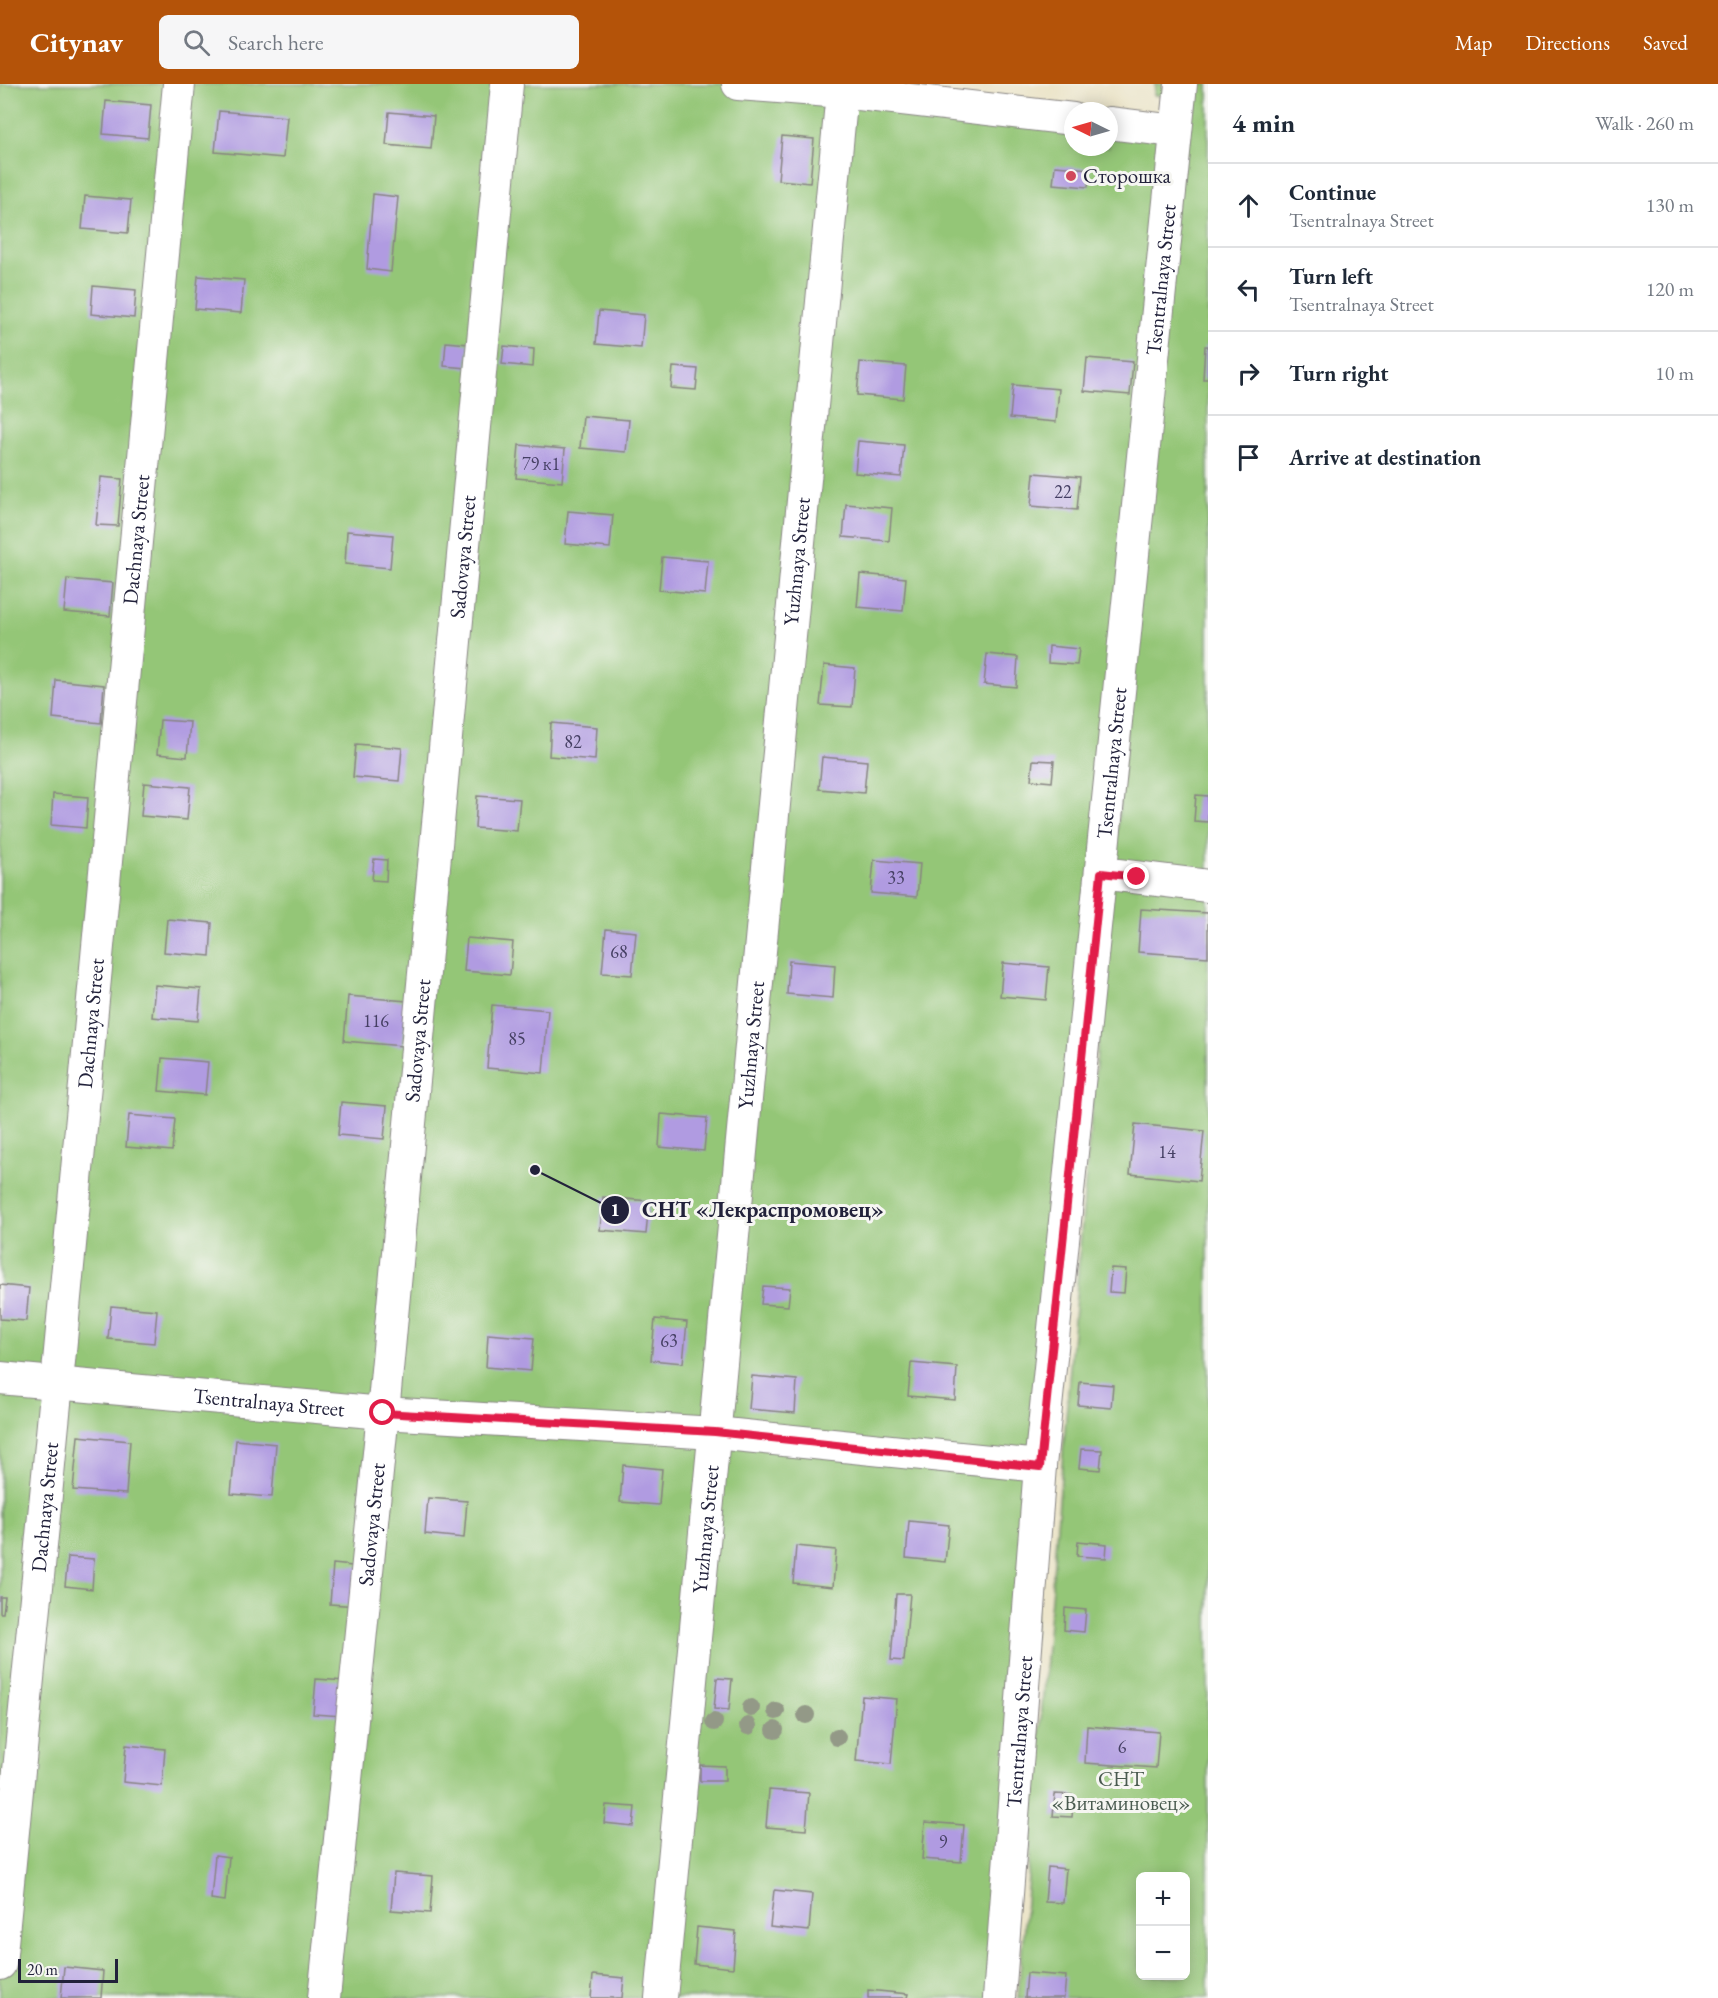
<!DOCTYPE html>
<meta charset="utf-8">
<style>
:root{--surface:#fff;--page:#f6f6f7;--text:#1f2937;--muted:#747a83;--line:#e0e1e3;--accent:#b45309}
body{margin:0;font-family:"EB Garamond",serif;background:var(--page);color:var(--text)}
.controls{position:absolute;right:18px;bottom:18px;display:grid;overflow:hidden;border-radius:9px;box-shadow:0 3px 15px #0003}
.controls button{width:54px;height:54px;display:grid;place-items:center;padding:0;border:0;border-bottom:2px solid var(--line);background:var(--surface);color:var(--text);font:30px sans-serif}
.compass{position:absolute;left:1064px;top:18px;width:54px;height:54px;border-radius:50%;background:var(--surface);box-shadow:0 3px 15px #0003;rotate:275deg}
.scale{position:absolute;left:18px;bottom:15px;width:100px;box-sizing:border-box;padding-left:6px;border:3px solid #22223b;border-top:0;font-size:16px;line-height:21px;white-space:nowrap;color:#22223b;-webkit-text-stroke:4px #f6f6f2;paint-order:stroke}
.stop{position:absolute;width:18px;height:18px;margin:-14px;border:4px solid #e11d48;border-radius:50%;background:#fff}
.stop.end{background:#e11d48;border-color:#fff;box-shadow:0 2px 6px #0008}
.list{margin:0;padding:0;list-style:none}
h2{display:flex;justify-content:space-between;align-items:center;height:78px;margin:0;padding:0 24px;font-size:26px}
h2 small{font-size:20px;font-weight:400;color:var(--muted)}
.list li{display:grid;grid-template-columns:39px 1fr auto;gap:18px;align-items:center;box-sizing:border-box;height:84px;padding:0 24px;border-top:2px solid var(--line)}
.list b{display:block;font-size:22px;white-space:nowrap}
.list p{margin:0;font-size:20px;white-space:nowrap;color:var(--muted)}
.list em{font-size:20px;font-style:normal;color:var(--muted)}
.icon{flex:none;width:33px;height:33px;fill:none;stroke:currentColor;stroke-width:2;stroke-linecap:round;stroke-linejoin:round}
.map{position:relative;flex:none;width:1208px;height:1914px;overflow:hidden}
header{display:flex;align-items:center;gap:36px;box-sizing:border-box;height:84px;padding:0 30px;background:var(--accent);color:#fff}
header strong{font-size:28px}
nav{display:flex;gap:33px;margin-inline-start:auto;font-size:21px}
.search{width:420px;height:54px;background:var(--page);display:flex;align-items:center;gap:15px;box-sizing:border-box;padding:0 21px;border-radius:9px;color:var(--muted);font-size:22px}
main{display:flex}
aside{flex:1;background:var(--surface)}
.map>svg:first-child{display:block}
.green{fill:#94c677;stroke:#5b7459;stroke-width:1.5;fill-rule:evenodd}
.building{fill:#b09be1}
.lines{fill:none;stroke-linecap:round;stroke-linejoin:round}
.minor-casing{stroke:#878482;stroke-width:34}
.minor{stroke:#fff;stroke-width:32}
.tree{fill:#939987}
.route{stroke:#e11d48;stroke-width:8}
.poi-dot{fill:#d1495b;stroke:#f6f6f2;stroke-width:2}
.labels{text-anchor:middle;stroke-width:6;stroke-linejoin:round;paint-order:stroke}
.number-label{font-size:18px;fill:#464064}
.poi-label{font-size:21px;fill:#22223b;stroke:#f6f6f2;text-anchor:start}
.street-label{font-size:21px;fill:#22223b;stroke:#f6f6f2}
.park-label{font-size:21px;fill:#4a5b50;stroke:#f6f6f2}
.leader{fill:none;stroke:#22223b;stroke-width:2}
.callout-dot{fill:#22223b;stroke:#f6f6f2;stroke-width:2}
.mark-label{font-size:18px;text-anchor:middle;font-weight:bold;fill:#fff}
.callout-label{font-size:22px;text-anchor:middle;font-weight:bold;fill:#22223b;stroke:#f6f6f2;stroke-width:6;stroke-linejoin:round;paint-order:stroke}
</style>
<header>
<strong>Citynav</strong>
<div class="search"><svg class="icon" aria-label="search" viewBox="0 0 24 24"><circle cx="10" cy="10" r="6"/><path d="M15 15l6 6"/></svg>Search here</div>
<nav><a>Map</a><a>Directions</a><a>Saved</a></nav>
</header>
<main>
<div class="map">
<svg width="1208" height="1914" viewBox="0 0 1208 1914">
<rect width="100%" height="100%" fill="#f6f6f2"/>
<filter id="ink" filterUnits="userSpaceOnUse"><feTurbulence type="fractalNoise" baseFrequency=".0167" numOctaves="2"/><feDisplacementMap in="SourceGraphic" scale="12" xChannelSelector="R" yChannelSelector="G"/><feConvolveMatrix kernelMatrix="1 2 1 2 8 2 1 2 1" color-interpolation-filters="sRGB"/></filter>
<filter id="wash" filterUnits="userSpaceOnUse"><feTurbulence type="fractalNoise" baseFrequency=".008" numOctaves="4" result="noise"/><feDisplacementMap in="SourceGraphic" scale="24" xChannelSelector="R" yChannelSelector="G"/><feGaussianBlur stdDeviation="1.35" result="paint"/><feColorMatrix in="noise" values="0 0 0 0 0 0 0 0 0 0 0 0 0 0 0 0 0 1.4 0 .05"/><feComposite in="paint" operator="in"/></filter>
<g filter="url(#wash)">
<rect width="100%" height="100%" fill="#ece5ca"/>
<!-- green -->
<g class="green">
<polygon points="0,0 738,0 1073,35 1073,63 1109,63 1109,39 1175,47 999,1914 0,1914"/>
<path d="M1155 0H1208V1914H1018L1087 1078 1184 14 1154 11ZM1140 1792H1186V1892H1140Z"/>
</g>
<g id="blocks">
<!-- building -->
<g class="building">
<polygon points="106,17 151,21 148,54 103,50"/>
<polygon points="219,27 287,33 283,74 215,68"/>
<polygon points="389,28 434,32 431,65 386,61"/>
<polygon points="782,52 814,55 810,99 778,96"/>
<polygon points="1055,82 1090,85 1088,103 1053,100"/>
<polygon points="373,110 398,113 391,188 367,185"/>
<polygon points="85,112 131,116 128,149 82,145"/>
<polygon points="198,192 244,196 241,229 195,225"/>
<polygon points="93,202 136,206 134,234 91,230"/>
<polygon points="599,227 644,231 641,264 596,260"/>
<polygon points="446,258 469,260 467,284 444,282"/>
<polygon points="504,262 534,265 533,283 502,280"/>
<polygon points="1205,262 1208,262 1208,295 1203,295"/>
<polygon points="1087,274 1133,278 1130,311 1084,307"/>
<polygon points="860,278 906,282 903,315 857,311"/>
<polygon points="673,283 698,285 696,306 671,304"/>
<polygon points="1013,301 1059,305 1056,338 1010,334"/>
<polygon points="583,332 629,336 626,368 580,364"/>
<polygon points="858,357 904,361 901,393 855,389"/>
<polygon points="519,361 565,365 562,398 516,394"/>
<polygon points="1034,389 1080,393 1077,426 1031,422"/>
<polygon points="101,393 122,395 118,442 96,441"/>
<polygon points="846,420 892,424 889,457 843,453"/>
<polygon points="568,427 613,431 610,464 565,460"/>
<polygon points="347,447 393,451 390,484 345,480"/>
<polygon points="662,473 708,477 705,510 659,506"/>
<polygon points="860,490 906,494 903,527 857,523"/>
<polygon points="67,495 113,499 110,532 64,528"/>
<polygon points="1049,562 1079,565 1077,581 1048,579"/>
<polygon points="987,570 1018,573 1016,603 984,600"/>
<polygon points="824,581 855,584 852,623 820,621"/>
<polygon points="56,596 104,601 101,639 53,634"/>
<polygon points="160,636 190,638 187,673 157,670"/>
<polygon points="551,639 597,643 595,676 549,672"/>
<polygon points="356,660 402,664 399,697 353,693"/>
<polygon points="822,673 867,677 864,709 819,705"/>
<polygon points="1033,676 1054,677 1052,698 1031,696"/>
<polygon points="144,699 190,703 187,736 141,732"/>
<polygon points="53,710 88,713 86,744 51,741"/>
<polygon points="1196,711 1208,712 1208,738 1194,737"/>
<polygon points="477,712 520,715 517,747 475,744"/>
<polygon points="374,775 387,776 386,797 372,796"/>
<polygon points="874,776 920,780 917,813 871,809"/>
<polygon points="1141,825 1208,829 1208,873 1138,868"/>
<polygon points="167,835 212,839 210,872 164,868"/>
<polygon points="606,845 636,848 632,891 602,889"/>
<polygon points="467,854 513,858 510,891 464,887"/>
<polygon points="789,877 835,881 833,914 787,910"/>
<polygon points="1003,879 1049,883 1046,916 1000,912"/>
<polygon points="155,901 201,905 198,937 152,933"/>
<polygon points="348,912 407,917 403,962 344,957"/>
<polygon points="492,921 548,926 543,989 487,984"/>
<polygon points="162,974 208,978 205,1011 159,1007"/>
<polygon points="341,1018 387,1022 384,1055 338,1051"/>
<polygon points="661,1030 707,1034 704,1067 659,1063"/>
<polygon points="129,1031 175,1035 172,1067 126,1063"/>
<polygon points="1135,1040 1204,1047 1199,1097 1130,1090"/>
<polygon points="603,1113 649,1117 646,1150 600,1146"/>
<polygon points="1111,1184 1126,1185 1124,1209 1109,1208"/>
<polygon points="0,1201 29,1204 26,1237 0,1235"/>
<polygon points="763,1202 790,1204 788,1222 761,1220"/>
<polygon points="111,1222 157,1226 154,1259 108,1255"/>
<polygon points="655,1235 687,1238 683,1279 651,1276"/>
<polygon points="488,1250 534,1254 531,1287 486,1283"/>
<polygon points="911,1279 957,1283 955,1316 908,1312"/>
<polygon points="752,1292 797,1296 795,1329 749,1325"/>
<polygon points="1080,1298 1113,1301 1111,1324 1078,1321"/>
<polygon points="78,1352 130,1357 126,1410 73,1406"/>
<polygon points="236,1356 276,1360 272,1413 231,1410"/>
<polygon points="1081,1365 1102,1366 1100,1386 1079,1384"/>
<polygon points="623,1381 662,1385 659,1421 620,1418"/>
<polygon points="428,1414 467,1417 464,1454 425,1450"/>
<polygon points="909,1437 949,1441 945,1478 906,1474"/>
<polygon points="1078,1457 1107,1460 1106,1474 1077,1472"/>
<polygon points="796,1462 836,1466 833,1503 793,1499"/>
<polygon points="68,1473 94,1475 92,1505 65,1502"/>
<polygon points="333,1480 362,1483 358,1522 330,1520"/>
<polygon points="896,1510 910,1510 904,1577 891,1576"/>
<polygon points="0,1513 5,1513 3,1529 0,1529"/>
<polygon points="1065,1524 1086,1526 1084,1548 1064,1546"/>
<polygon points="717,1594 732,1595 729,1626 714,1625"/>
<polygon points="316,1595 346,1597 343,1632 313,1630"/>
<polygon points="862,1612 897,1615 891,1680 856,1677"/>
<polygon points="1087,1642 1159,1648 1156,1684 1085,1679"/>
<polygon points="126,1661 165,1665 162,1702 123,1698"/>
<polygon points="700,1681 725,1682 725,1697 700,1697"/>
<polygon points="769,1706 809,1709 806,1746 766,1743"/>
<polygon points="1055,1710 1074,1711 1072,1733 1053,1732"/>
<polygon points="606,1721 635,1723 633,1742 604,1739"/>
<polygon points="925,1738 964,1741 961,1778 922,1775"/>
<polygon points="215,1771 229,1773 225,1817 211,1815"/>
<polygon points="1048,1783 1066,1785 1063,1819 1045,1818"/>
<polygon points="394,1789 433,1792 430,1829 391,1826"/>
<polygon points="774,1806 812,1810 809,1847 770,1843"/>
<polygon points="697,1843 736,1847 733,1884 694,1880"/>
<polygon points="64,1883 103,1887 101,1914 61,1914"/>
<polygon points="1027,1889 1066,1892 1064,1914 1025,1914"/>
<polygon points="593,1891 624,1894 622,1914 591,1914"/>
<polygon points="868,1906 908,1910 907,1914 868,1914"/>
</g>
</g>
</g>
<g filter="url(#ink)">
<use href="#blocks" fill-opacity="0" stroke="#878482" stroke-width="1.5"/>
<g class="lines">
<!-- minor casing -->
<g class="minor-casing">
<g id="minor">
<polyline points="738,0 842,8 1073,35"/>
<polyline points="1109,39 1175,47"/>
<polyline points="1101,789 1208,802"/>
<path id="s1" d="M0 1294 383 1329 715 1349 1040 1382"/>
<path id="s2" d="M0 1880 57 1299 179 0"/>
<path id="s3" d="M324 1914 383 1329 507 0"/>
<path id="s4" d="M661 1914C722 1279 780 643 842 8"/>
<path id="s5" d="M999 1914 1040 1382 1181 0"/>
</g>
</g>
<!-- minor -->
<use href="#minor" class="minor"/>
</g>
<!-- trees -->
<g class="tree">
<circle cx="751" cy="1624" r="9"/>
<circle cx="776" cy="1627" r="9"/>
<circle cx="806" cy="1631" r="9"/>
<circle cx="714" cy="1638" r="9"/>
<circle cx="748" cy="1642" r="9"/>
<circle cx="775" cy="1646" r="9"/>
<circle cx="837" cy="1653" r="9"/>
</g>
</g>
<g class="lines" filter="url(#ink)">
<!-- route -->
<polyline class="route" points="383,1329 715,1348 1040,1383 1101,789 1137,793"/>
</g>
<!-- markers -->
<circle class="poi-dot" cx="1071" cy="92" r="6"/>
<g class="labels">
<!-- number labels -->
<g class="number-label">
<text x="541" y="386">79 к1</text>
<text x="1063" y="414">22</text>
<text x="573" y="664">82</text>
<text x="896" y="800">33</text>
<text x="619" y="874">68</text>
<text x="376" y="943">116</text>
<text x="517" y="961">85</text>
<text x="1167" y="1074">14</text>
<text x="669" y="1263">63</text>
<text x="1122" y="1669">6</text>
<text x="943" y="1764">9</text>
</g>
<!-- poi labels -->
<g class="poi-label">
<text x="1083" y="99">Сторошка</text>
</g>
<!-- street labels -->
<g class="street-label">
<text dy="7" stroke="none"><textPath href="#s5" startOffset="1726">Tsentralnaya Street</textPath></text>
<text dy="7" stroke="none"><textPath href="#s2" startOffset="1431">Dachnaya Street</textPath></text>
<text dy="7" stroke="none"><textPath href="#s3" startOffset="1448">Sadovaya Street</textPath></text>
<text dy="7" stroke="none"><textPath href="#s4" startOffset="1443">Yuzhnaya Street</textPath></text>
<text dy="7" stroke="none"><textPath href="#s5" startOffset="1240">Tsentralnaya Street</textPath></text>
<text dy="7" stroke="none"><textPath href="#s2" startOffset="945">Dachnaya Street</textPath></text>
<text dy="7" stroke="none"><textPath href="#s3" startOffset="962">Sadovaya Street</textPath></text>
<text dy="7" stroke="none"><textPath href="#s4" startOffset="957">Yuzhnaya Street</textPath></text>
<text dy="7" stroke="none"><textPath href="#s1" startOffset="270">Tsentralnaya Street</textPath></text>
<text dy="7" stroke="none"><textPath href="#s2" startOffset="459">Dachnaya Street</textPath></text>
<text dy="7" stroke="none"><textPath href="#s3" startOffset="476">Sadovaya Street</textPath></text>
<text dy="7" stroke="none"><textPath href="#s4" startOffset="471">Yuzhnaya Street</textPath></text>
<text dy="7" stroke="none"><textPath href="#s5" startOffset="267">Tsentralnaya Street</textPath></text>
</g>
<!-- park labels -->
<g class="park-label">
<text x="1121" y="1702">СНТ<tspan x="1121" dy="24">«Витаминовец»</tspan></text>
</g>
</g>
<!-- callouts -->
<path class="leader" d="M535 1086L615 1126"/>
<g class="callout-dot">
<circle cx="535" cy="1086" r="6"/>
<circle cx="615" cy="1126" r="15"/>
</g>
<g class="mark-label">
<text x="615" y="1132">1</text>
</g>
<g class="callout-label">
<text x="763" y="1133">СНТ «Лекраспромовец»</text>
</g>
</svg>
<div class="controls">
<button>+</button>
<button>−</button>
</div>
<svg class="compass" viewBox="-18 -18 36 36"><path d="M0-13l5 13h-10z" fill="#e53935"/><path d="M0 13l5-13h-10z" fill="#747a83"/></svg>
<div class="scale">20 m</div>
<div class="stop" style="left:383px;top:1329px"></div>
<div class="stop end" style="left:1137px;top:793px"></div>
</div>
<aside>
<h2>4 min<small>Walk · 260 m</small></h2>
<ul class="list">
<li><svg class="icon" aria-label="ahead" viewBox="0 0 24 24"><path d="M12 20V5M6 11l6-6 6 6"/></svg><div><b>Continue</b><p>Tsentralnaya Street</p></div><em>130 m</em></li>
<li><svg class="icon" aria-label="left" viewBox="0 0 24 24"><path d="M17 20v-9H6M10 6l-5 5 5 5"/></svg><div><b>Turn left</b><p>Tsentralnaya Street</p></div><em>120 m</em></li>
<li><svg class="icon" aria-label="right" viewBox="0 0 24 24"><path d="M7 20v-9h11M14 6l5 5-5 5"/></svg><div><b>Turn right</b></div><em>10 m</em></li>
<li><svg class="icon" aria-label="arrive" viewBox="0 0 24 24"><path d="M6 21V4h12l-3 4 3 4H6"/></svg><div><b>Arrive at destination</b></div></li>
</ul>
</aside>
</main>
